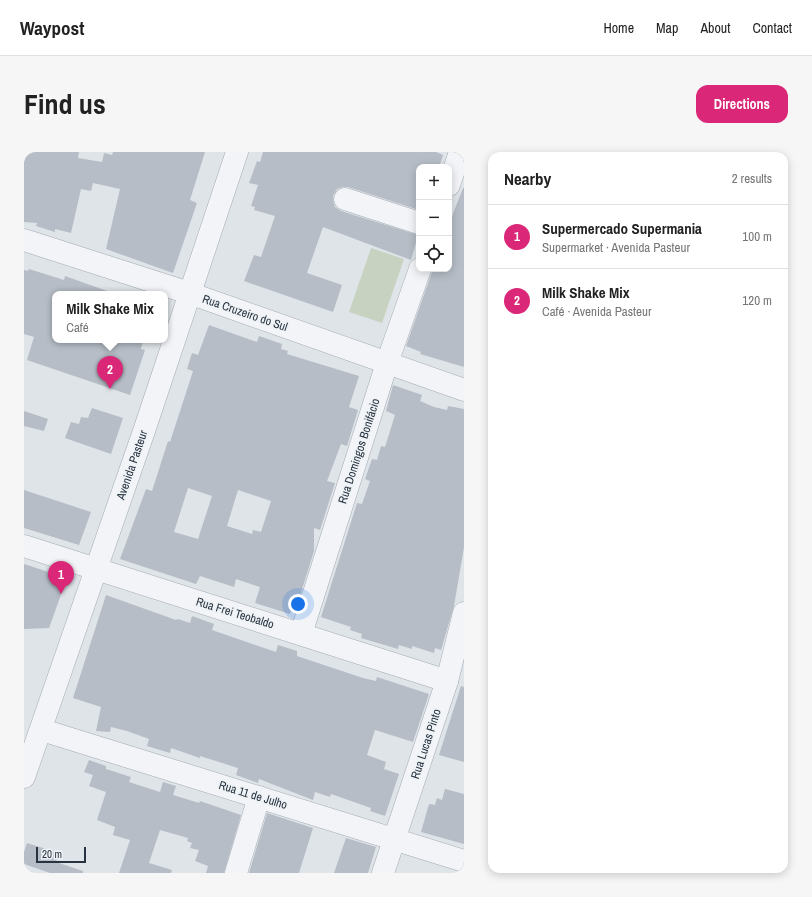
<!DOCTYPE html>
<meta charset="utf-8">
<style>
:root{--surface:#fff;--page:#f6f6f6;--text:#222;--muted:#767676;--line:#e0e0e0;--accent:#db2777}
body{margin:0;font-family:"Archivo Narrow",sans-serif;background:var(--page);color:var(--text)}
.controls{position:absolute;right:12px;top:12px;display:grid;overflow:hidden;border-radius:8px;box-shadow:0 2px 10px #0003}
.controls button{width:36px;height:36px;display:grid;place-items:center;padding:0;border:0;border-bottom:1px solid var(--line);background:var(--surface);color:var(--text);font:20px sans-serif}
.scale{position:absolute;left:12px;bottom:10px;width:50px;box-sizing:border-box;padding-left:4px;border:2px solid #273340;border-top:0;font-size:11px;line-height:14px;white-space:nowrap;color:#273340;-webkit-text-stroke:3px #eff3f6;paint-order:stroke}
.you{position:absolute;left:274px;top:452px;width:14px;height:14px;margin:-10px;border:3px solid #fff;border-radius:50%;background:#1a73e8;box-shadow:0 0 0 6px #1a73e833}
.badge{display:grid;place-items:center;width:26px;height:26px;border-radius:50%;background:var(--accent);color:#fff;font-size:13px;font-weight:700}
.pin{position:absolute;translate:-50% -33px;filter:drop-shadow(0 1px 2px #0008)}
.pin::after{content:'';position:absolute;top:21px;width:14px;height:12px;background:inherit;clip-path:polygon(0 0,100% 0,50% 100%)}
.popup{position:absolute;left:28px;top:139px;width:116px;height:52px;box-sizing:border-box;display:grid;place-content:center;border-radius:8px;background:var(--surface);filter:drop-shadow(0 1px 3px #0005);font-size:13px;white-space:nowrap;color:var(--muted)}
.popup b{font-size:15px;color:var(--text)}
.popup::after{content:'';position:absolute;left:50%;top:100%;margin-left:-8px;border:8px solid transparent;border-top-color:var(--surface)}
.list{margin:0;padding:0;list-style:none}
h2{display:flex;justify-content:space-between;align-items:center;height:52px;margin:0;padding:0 16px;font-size:17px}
h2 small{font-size:13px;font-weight:400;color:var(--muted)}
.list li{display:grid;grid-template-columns:26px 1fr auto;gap:12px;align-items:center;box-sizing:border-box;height:64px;padding:0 16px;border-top:1px solid var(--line)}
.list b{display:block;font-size:15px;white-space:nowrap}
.list p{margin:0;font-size:13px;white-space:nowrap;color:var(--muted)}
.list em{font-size:13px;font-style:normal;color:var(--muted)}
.icon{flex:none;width:22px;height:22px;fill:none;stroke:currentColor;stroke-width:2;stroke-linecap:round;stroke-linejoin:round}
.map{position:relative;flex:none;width:440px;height:721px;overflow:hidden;border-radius:12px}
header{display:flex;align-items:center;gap:24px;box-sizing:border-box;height:56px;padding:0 20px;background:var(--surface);border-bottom:1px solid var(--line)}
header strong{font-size:19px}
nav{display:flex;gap:22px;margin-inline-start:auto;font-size:14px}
.intro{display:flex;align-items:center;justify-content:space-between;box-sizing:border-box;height:96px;padding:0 24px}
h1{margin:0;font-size:28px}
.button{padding:10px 18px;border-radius:12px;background:var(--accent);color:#fff;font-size:14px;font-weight:700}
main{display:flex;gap:24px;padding:0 24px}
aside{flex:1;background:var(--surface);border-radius:12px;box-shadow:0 2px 10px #0003}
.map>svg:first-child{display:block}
.green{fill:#c7d3c0}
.building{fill:#b6bdc6;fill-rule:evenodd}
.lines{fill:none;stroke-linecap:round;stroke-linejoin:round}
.minor-casing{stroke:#a4abb3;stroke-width:23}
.minor{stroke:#f2f4f7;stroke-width:22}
.labels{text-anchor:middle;stroke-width:3.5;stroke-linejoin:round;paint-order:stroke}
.street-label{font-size:12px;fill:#273340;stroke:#eff3f6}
</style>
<header>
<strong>Waypost</strong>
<nav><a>Home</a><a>Map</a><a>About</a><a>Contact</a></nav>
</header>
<div class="intro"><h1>Find us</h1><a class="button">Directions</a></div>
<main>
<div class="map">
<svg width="440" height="721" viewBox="0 0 440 721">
<rect width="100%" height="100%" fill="#dfe4e9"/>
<!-- green -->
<polygon class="green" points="347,96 380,107 358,171 325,160"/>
<!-- building -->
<g class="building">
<polygon points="0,0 55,0 54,6 78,10 80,1 88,3 89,0 181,0 166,48 173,51 149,121 82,97 96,37 69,31 67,39 57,37 47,81 31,77 31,80 12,74 13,71 0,70"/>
<polygon points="239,0 412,0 419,3 415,15 395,15 395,58 324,35 319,35 313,37 309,44 309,49 311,55 317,59 394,83 387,108 299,75 283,121 318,133 309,160 220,129 230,103 237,105 251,64 230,58 231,55 227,54 234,33 225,31 233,9 236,10"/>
<polygon points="439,36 440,36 440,215 396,202 397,200 382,194 409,117 425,117 425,72"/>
<polygon points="5,117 40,128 41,124 86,140 86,142 31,142 31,188 119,188 117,197 121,198 106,243 3,208 10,185 0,182 0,118 4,119"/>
<path d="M185 173 233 190 235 184 258 192 257 197 264 199 263 202 335 224 325 255 334 258 323 294 317 292 303 329 311 331 296 378 290 376V399L275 447 269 460 267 459 266 462 231 451 236 435 212 427 210 435 176 424 172 432 96 407 122 337 128 339 144 289 146 290 169 219 163 217 168 201 174 203ZM164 336 188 344 174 387 150 380ZM214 338 247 349 237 380 229 378 228 382 203 374Z"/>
<polygon points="369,233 398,243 396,249 410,255 423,258 424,254 440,257 440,395 430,454 417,498 411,496 410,501 388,494 388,497 375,493 374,497 337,486 338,482 326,478 327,475 297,465 333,351 338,352 346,329 341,327 348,307 353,308 357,294 361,295 371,263 362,259"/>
<polygon points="68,256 99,266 87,302 41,286 47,270 55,272 57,265 64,266"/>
<polygon points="0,259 24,267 20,279 0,274"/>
<polygon points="0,338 67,360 55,393 0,376"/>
<polygon points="0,412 43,426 25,476 0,477"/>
<polygon points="82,443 152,468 154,467 166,471 168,464 190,472 188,478 252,500 254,493 273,499 273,504 339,526 352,529 353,525 405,542 389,590 351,578 343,603 362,610 360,617 375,622 361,664 346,659 347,656 307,642 306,645 291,640 289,648 235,627 234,631 212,623 214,616 176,604 176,606 147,596 146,601 123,594 125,587 103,579 87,575 86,580 72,579 77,555 49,546"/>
<polygon points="437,534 440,535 440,610 415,603"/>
<polygon points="65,608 82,614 82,617 107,625 105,630 136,640 139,630 152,634 149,643 175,651 176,649 217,663 200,721 182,721 184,714 171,709 175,698 166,696 168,691 163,689 164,686 136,678 125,711 148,718 147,721 95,721 106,688 89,683 91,675 73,668 82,640 65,634 69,623 60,620"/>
<polygon points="421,637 440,642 440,692 397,680 405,652 411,653 413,646 418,648"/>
<polygon points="243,661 289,676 275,721 225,721"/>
<polygon points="322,686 352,695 344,721 310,721"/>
<polygon points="3,691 35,701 32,710 59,719 59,721 26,721 0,712 0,700"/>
</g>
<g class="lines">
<!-- minor casing -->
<g class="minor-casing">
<g id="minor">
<polyline points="425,33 436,0"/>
<polyline points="321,47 395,71"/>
<polyline points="0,88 165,141 440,238"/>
<polyline points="0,394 423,529"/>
<polyline points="277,482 363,211 396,117"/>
<polyline points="18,578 440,709"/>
<polyline points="0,625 120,279 213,0"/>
<polyline points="212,721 235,645"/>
<polyline points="359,721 423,529 440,461"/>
</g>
</g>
<!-- minor -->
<use href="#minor" class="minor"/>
</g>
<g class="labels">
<!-- street labels -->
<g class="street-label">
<text transform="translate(221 161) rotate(19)" y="4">Rua Cruzeiro do Sul</text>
<text transform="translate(335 299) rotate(-72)" y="4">Rua Domingos Bonifácio</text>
<text transform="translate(108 313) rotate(-71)" y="4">Avenida Pasteur</text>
<text transform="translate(211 461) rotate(17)" y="4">Rua Frei Teobaldo</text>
<text transform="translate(402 592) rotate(-72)" y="4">Rua Lucas Pinto</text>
<text transform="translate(229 643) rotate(17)" y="4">Rua 11 de Julho</text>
</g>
</g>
</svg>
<div class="controls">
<button>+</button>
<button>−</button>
<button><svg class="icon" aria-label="locate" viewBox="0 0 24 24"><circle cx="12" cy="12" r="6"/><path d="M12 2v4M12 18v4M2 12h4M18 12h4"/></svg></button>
</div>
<div class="scale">20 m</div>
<div class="you"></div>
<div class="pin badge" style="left:37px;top:442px">1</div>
<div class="pin badge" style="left:86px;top:237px">2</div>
<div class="popup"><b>Milk Shake Mix</b>Café</div>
</div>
<aside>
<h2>Nearby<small>2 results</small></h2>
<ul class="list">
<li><span class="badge">1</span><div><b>Supermercado Supermania</b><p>Supermarket · Avenida Pasteur</p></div><em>100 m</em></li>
<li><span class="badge">2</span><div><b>Milk Shake Mix</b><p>Café · Avenida Pasteur</p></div><em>120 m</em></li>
</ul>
</aside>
</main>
